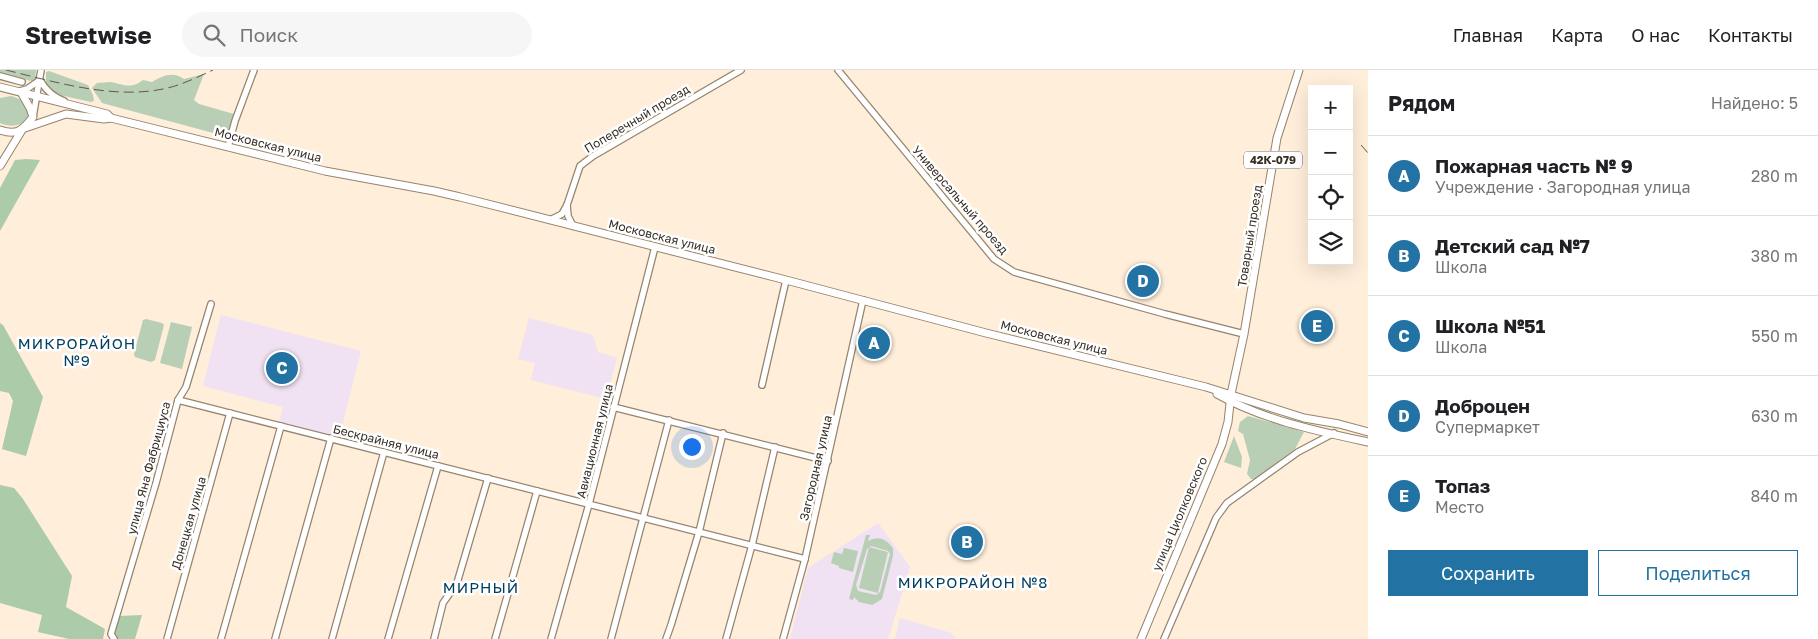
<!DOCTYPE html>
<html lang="ru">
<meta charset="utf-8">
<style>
:root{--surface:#fff;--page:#f6f6f6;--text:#202124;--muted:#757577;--line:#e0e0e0;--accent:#2273a4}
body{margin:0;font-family:"Golos Text",sans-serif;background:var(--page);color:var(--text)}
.controls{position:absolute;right:15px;top:15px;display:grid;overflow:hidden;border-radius:0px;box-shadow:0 5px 20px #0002}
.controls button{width:45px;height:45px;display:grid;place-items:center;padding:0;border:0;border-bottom:1px solid var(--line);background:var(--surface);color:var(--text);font:25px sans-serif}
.you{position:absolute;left:691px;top:376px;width:18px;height:18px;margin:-12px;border:4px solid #fff;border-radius:50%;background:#1a73e8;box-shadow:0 0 0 8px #1a73e833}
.badge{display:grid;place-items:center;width:32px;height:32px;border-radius:50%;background:var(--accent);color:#fff;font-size:16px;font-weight:700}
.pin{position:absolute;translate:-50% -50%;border:2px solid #fff;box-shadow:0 1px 5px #0006}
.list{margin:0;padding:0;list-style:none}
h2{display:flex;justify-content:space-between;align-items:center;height:65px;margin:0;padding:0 20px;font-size:21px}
h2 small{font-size:16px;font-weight:400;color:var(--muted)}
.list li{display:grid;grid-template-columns:32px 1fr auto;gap:15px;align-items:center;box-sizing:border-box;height:80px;padding:0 20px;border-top:1px solid var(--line)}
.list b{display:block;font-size:19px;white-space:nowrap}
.list p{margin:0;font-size:16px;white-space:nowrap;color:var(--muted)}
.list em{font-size:16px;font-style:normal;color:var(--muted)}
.actions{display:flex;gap:10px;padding:15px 20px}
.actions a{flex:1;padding:11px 0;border:1px solid var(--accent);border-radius:0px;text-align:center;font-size:18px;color:var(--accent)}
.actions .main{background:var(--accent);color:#fff}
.icon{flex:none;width:28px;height:28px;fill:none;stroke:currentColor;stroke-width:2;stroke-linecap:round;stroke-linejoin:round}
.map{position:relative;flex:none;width:1368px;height:569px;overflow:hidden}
header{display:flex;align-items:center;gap:30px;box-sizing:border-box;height:70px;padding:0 25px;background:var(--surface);border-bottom:1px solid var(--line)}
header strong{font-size:24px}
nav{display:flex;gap:28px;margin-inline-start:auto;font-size:18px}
.search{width:350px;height:45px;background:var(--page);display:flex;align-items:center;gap:12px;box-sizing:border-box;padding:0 18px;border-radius:28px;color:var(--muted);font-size:19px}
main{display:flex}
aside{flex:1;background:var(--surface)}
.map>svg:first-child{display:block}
.education{fill:#f0e1f3}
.green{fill:#b8cfb6;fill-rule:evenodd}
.forest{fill:#abcba9}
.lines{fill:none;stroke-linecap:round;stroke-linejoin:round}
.minor-casing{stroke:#96846e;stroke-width:8}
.major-casing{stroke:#96846e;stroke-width:9}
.minor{stroke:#fff;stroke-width:5.5}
.major{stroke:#fff;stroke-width:7}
.rail{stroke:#61584c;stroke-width:1;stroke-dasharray:10 5;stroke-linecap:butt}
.labels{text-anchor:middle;stroke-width:5;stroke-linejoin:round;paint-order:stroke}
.shield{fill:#fff;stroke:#736d67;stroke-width:1}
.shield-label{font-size:11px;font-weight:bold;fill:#372f26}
.street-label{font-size:12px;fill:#372f26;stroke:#fff}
.quarter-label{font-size:15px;letter-spacing:1px;fill:#023f60;stroke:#fff}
</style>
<header>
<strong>Streetwise</strong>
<div class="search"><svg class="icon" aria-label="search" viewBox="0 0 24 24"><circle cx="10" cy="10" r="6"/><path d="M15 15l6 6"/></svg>Поиск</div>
<nav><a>Главная</a><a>Карта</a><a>О нас</a><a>Контакты</a></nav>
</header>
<main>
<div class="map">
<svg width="1368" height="569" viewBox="0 0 1368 569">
<rect width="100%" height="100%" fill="#feeeda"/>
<!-- education -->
<g class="education">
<polygon points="221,245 361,281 339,368 279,352 283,337 203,316"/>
<polygon points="529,248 593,265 598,282 617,288 606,329 531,310 535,293 518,289"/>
<polygon points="878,453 910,497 888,569 790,569 808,498"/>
<polygon points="900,548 951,563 955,569 895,569"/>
</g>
<!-- green -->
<g class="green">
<polygon points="0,0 36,0 35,10 31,11 0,3"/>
<polygon points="49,1 88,15 93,25 94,31 91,32 55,24 46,15 46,2"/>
<path d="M204 4 194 30 199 34 234 44 229 60 224 64H217L102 33 92 18 97 13C101 13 106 12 110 12 125 14 129 20 143 10L152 12C162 6 173 1 184 9Z"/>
<path d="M11 26C22 29 26 33 29 44 24 57 11 58 0 53V28Z"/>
<polygon points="146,249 162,253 164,255 155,290 151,292 135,287 134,284 143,250"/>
<polygon points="171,252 192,257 182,299 160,293"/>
<polygon points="1248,346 1304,362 1295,379 1255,409 1251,409 1247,404 1250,390 1243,364 1238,361 1240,352"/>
<polygon points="1234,366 1242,387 1241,398 1224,392"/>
<path d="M866 465H870L868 471C879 465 886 469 893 478V486L882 529 872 535 859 532 854 527 853 530 849 529ZM871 476 888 481 890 484 880 522 876 525 858 521 856 515 867 479Z"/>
<polygon points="869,477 888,482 878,523 859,518"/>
<polygon points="844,478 858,481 853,502 839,498 839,496 831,493 834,482 842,484"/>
</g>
<!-- forest -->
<g class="forest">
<polygon points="26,89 40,90 0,161 0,118 15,90"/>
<polygon points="0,253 3,255 43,327 26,386 2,379 13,331 9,323 0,321"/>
<polygon points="0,415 14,418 23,429 72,506 66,537 105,559 103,569 69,569 38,562 42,545 0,533"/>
<polygon points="142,545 135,569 117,569 114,564 120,546"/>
</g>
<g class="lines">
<!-- minor casing -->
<g class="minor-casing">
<g id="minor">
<polyline points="838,0 994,189 1014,202 1165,244 1244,264"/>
<polyline points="0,6 22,12"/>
<path d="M40 10C46 21 53 26 64 31"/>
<polyline points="20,21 27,19 40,10"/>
<polyline points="33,47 41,0"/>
<polyline points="228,77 235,51 254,0"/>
<polyline points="567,135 568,146 573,156"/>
<polyline points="550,150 562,144 567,135 580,96 593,86 741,0"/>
<polyline points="762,315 786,210"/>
<polyline points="178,330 805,489"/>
<polyline points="613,337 828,391"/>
<polyline points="114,569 111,564 156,413 178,330 186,317 211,234"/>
<polyline points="167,569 230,343"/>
<polyline points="221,569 281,356"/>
<polyline points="275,569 331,368"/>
<polyline points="332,569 384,382"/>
<polyline points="388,569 438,396"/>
<polyline points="434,569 443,533 457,513 488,408"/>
<polyline points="495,569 537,421"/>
<polyline points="551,569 589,434 655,177"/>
<polyline points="611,569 669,350"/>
<polyline points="666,569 671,555 699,462 723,363"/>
<polyline points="726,569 752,475 775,377"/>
<polyline points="783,569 805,489 863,230"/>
<polyline points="1164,569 1216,448 1227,433 1298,382 1334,363"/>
</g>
</g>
<!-- major casing -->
<g class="major-casing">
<g id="major">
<polyline points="0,17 107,44 111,48 325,101 434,121 460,127 786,210 986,263 1206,317 1304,348 1339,354 1368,362"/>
<polyline points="25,58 66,44 104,49 111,48"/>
<path d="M0 60C17 66 23 60 33 47L30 38 21 22"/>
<polyline points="0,96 22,60"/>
<path d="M1217 324C1263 350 1317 361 1368 372"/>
<polyline points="1141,569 1222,374 1228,352 1231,324 1244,264 1277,68 1299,0"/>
</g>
</g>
<!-- minor -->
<use href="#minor" class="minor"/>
<!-- major -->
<use href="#major" class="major"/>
<!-- rail -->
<g class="rail">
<path d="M6 0C59 13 124 33 178 15 190 11 202 5 213 0"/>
<polyline points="1361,75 1368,83"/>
</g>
</g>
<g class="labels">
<!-- shield labels -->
<rect class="shield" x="1244" y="81.5" width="58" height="17" rx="4"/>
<g class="shield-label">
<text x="1273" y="94">42К-079</text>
</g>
<!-- street labels -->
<g class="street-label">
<text transform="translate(637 49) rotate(-31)" y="4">Поперечный проезд</text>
<text transform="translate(268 75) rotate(14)" y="4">Московская улица</text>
<text transform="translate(960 130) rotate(49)" y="4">Универсальный проезд</text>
<text transform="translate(1250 166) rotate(-81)" y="4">Товарный проезд</text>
<text transform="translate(662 167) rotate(14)" y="4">Московская улица</text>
<text transform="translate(1054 268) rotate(14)" y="4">Московская улица</text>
<text transform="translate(595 371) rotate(-76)" y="4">Авиационная улица</text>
<text transform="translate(386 372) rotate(14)" y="4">Бескрайняя улица</text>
<text transform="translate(149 398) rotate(-75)" y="4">улица Яна Фабрициуса</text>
<text transform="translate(816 398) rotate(-77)" y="4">Загородная улица</text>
<text transform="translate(1180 444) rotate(-67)" y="4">улица Циолковского</text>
<text transform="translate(189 453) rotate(-74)" y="4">Донецкая улица</text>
</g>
<!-- quarter labels -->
<g class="quarter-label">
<text x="77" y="279">МИКРОРАЙОН<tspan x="77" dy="17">№9</tspan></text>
<text x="973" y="518">МИКРОРАЙОН №8</text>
<text x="481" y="523">МИРНЫЙ</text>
</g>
</g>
</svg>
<div class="controls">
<button>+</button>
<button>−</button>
<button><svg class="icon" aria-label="locate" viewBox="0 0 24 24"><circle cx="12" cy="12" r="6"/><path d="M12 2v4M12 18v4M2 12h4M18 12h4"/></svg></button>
<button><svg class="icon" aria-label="layers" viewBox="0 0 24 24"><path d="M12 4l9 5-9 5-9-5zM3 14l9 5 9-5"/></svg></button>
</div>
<div class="you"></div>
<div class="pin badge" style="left:874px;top:273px">A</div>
<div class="pin badge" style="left:967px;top:472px">B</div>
<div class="pin badge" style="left:282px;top:298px">C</div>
<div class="pin badge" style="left:1143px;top:211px">D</div>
<div class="pin badge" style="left:1317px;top:256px">E</div>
</div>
<aside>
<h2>Рядом<small>Найдено: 5</small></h2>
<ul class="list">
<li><span class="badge">A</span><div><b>Пожарная часть № 9</b><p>Учреждение · Загородная улица</p></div><em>280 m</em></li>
<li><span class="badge">B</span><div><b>Детский сад №7</b><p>Школа</p></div><em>380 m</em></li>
<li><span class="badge">C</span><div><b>Школа №51</b><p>Школа</p></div><em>550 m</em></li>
<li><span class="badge">D</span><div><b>Доброцен</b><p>Супермаркет</p></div><em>630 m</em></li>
<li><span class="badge">E</span><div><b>Топаз</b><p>Место</p></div><em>840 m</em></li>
</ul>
<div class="actions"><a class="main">Сохранить</a><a>Поделиться</a></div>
</aside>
</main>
